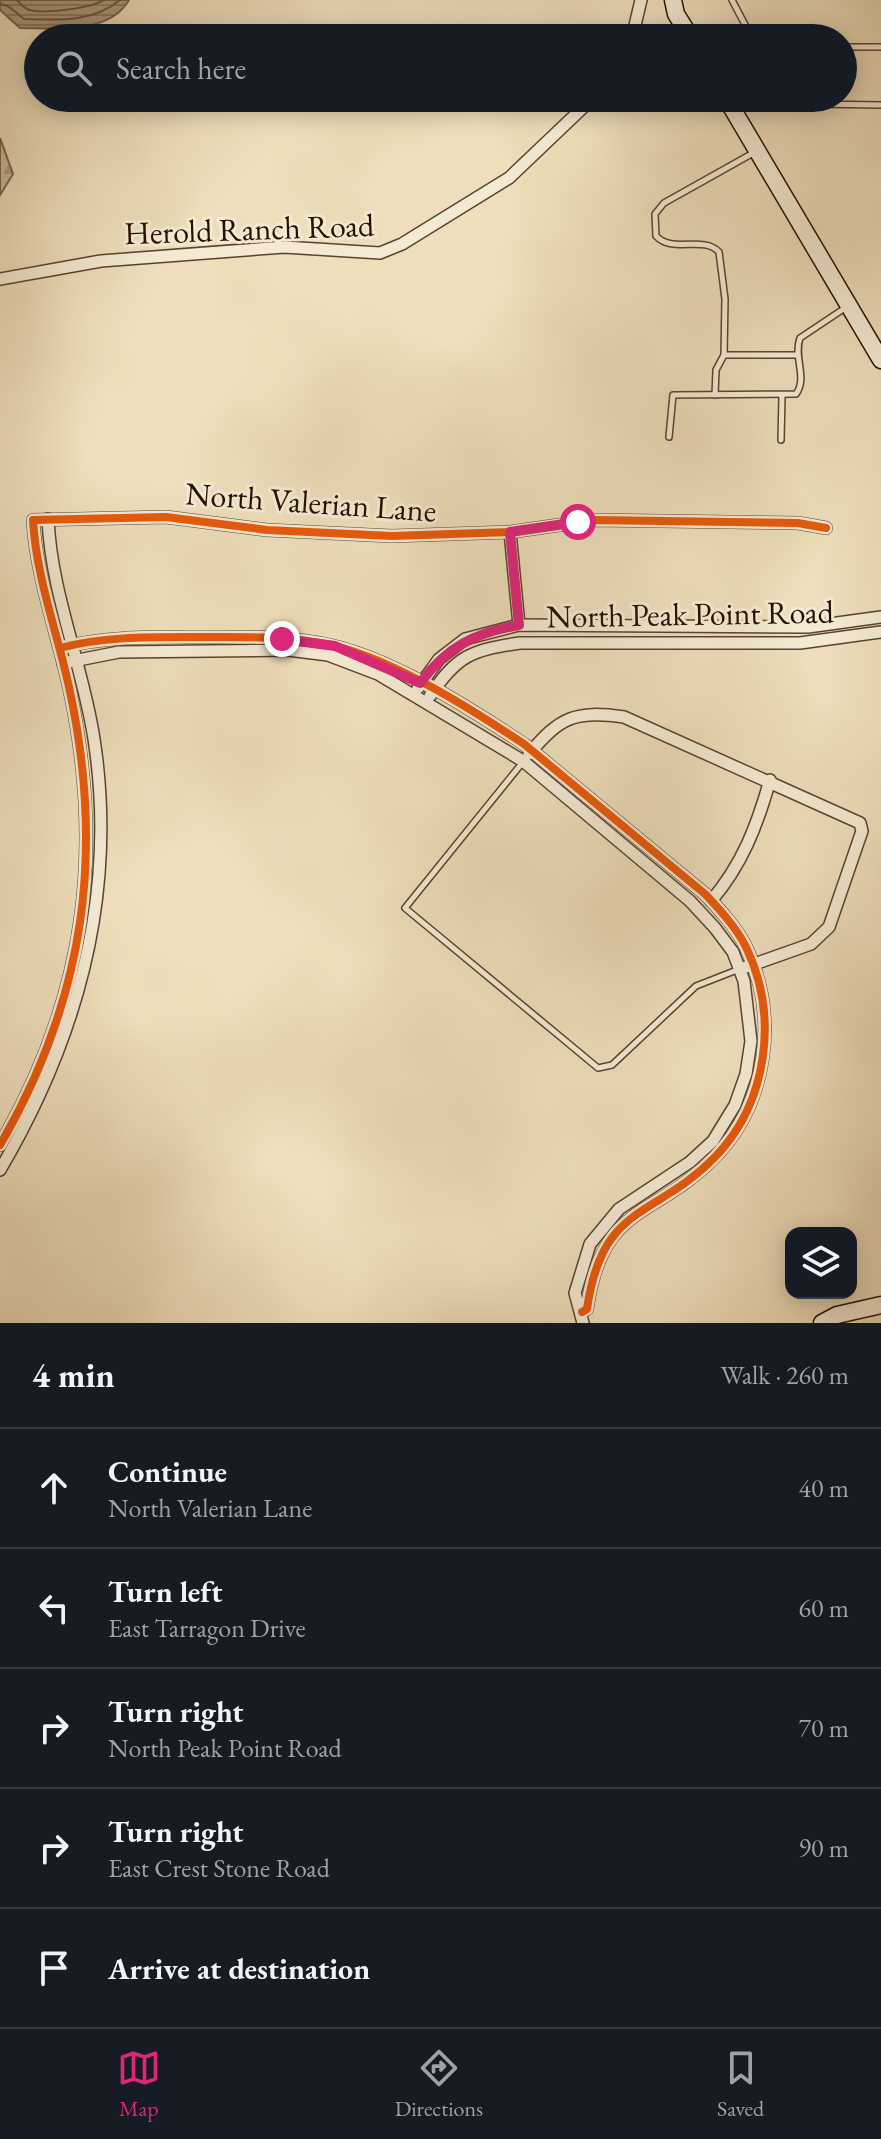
<!DOCTYPE html>
<meta charset="utf-8">
<style>
:root{--surface:#171b24;--page:#20242c;--text:#f1f3f6;--muted:#9ea1a6;--line:#363941;--accent:#db2777}
body{margin:0;font-family:"EB Garamond",serif;background:var(--page);color:var(--text)}
.controls{position:absolute;right:24px;bottom:24px;display:grid;overflow:hidden;border-radius:16px;box-shadow:0 4px 20px #0003}
.controls button{width:72px;height:72px;display:grid;place-items:center;padding:0;border:0;border-bottom:2px solid var(--line);background:var(--surface);color:var(--text);font:40px sans-serif}
.stop{position:absolute;width:24px;height:24px;margin:-18px;border:6px solid #db2777;border-radius:50%;background:#fff}
.stop.end{background:#db2777;border-color:#fff;box-shadow:0 2px 8px #0008}
.list{margin:0;padding:0;list-style:none}
h2{display:flex;justify-content:space-between;align-items:center;height:104px;margin:0;padding:0 32px;font-size:34px}
h2 small{font-size:26px;font-weight:400;color:var(--muted)}
.list li{display:grid;grid-template-columns:52px 1fr auto;gap:24px;align-items:center;box-sizing:border-box;height:120px;padding:0 32px;border-top:2px solid var(--line)}
.list b{display:block;font-size:30px;white-space:nowrap}
.list p{margin:0;font-size:26px;white-space:nowrap;color:var(--muted)}
.list em{font-size:26px;font-style:normal;color:var(--muted)}
.icon{flex:none;width:44px;height:44px;fill:none;stroke:currentColor;stroke-width:2;stroke-linecap:round;stroke-linejoin:round}
.map{position:relative;flex:none;width:881px;height:1323px;overflow:hidden}
.search{position:absolute;background:var(--surface);box-shadow:0 4px 20px #0003;left:24px;right:24px;top:24px;height:88px;display:flex;align-items:center;gap:20px;box-sizing:border-box;padding:0 28px;border-radius:44px;color:var(--muted);font-size:30px}
.sheet{height:704px;background:var(--surface)}
nav{display:flex;justify-content:space-around;align-items:center;box-sizing:border-box;height:112px;border-top:2px solid var(--line);background:var(--surface);font-size:22px;color:var(--muted)}
nav a{display:grid;justify-items:center;gap:4px}
nav .on{color:var(--accent)}
.map>svg:first-child{display:block}
.forest{fill:url(#forest-firs);stroke:#7a654e;stroke-width:2}
.water{fill:url(#water-rules);stroke:#76614a;stroke-width:2}
.lines{fill:none;stroke-linecap:round;stroke-linejoin:round}
.shore{stroke:#68543e;stroke-width:2}
.lane-casing{stroke:#59432f;stroke-width:8}
.street-casing{stroke:#59432f;stroke-width:14}
.secondary-casing{stroke:#270f00;stroke-width:19}
.lane{stroke:#f4ead3;stroke-width:5}
.street{stroke:#f4ead3;stroke-width:11}
.secondary{stroke:#f4ead3;stroke-width:16}
.cycleway-casing{stroke:#f4ead3;stroke-width:13}
.cycleway{stroke:#e8590c;stroke-width:8}
.route{stroke:#db2777;stroke-width:10}
.labels{text-anchor:middle;stroke-width:6;stroke-linejoin:round;paint-order:stroke}
.street-label{font-size:32px;fill:#270f00;stroke:#f4ead3}
</style>
<div class="map">
<svg width="881" height="1323" viewBox="0 0 881 1323">
<defs>
<pattern id="forest-firs" width="22" height="20" patternUnits="userSpaceOnUse" patternTransform="scale(2)"><rect width="22" height="20" fill="#ccbb9b"/><path d="M5 1l3.5 6h-7zM16 11l3.5 6h-7z" fill="#afa084"/></pattern>
<pattern id="water-rules" width="6" height="5" patternUnits="userSpaceOnUse" patternTransform="scale(2)"><rect width="6" height="5" fill="#aa987b"/><path d="M0 2.5h6" fill="none" stroke="#8a7a62"/></pattern>
</defs>
<rect width="100%" height="100%" fill="#eedebb"/>
<filter id="stains"><feTurbulence type="fractalNoise" baseFrequency=".0025" numOctaves="4"/><feColorMatrix values="0 0 0 0 .2 0 0 0 0 .09 0 0 0 0 .02 0 0 0 .5 -.17"/></filter>
<radialGradient id="worn" r=".72"><stop offset=".6" stop-color="#630" stop-opacity="0"/><stop offset="1" stop-color="#630" stop-opacity=".3"/></radialGradient>
<!-- forest -->
<polygon class="forest" points="0,138 13,174 0,195"/>
<!-- water -->
<path class="water" d="M0 0H129C109 35 54 28 20 28L0 10Z"/>
<g class="lines">
<!-- shore -->
<g class="shore">
<path d="M17 0C20 3 23 7 27 9 40 15 92 8 104 0"/>
<path d="M0 4 8 6 24 19C58 20 92 23 120 0"/>
</g>
<!-- lane casing -->
<g class="lane-casing">
<g id="lane">
<polyline points="732,0 752,38"/>
<polyline points="843,47 881,47"/>
<polyline points="790,98 814,104 881,105"/>
<polyline points="724,355 797,355"/>
<path d="M715 395 716 370 724 355 725 299 719 252C703 235 673 254 656 236L655 214 664 203 755 152"/>
<path d="M669 437 673 395 796 394C808 378 793 357 800 338L848 306"/>
<polyline points="781,440 782,396"/>
<polyline points="523,762 405,908 598,1068 612,1065 696,986 737,970"/>
</g>
</g>
<!-- street casing -->
<g class="street-casing">
<g id="street">
<polyline points="632,38 641,0"/>
<polyline points="0,279 101,261 284,247 380,253 402,244 509,178 593,98"/>
<polyline points="510,532 519,625"/>
<path d="M60 648C101 637 145 637 187 637 235 637 287 635 334 646 396 661 471 709 524 744L705 894C720 910 736 927 746 947 779 1016 768 1102 715 1157 655 1219 602 1202 587 1309L582 1312"/>
<polyline points="63,663 119,652 288,650 328,655 378,674 523,761 690,901 715,928 733,952 744,981 751,1041 746,1074 735,1105 713,1141 690,1162 619,1209 590,1244 575,1293 583,1323"/>
<polyline points="418,688 439,659 465,639 519,625 808,627 881,617"/>
<path d="M430 696C457 655 472 650 520 643H800L881 632"/>
<path d="M529 754C560 717 575 710 624 717L860 823 862 831 829 927 811 944 746 967"/>
<path d="M711 901C742 865 757 826 770 780"/>
<path d="M0 1145C85 999 105 852 69 687 57 632 36 576 33 520L166 517 267 530 392 536 510 532 594 520 798 523 826 528"/>
<path d="M0 1170C78 1037 118 894 94 739 83 666 51 593 48 519"/>
</g>
</g>
<!-- secondary casing -->
<g class="secondary-casing">
<g id="secondary">
<polyline points="673,0 676,14 691,38"/>
<polyline points="726,98 881,360"/>
<polyline points="822,1323 837,1315 881,1305"/>
</g>
</g>
<!-- lane -->
<use href="#lane" class="lane"/>
<!-- street -->
<use href="#street" class="street"/>
<!-- secondary -->
<use href="#secondary" class="secondary"/>
<!-- cycleway casing -->
<g class="cycleway-casing">
<g id="cycleway">
<path d="M60 648C101 637 145 637 187 637 235 637 287 635 334 646 396 661 471 709 524 744L705 894C720 910 736 927 746 947 779 1016 768 1102 715 1157 655 1219 602 1202 587 1309L582 1312"/>
<path d="M0 1145C85 999 105 852 69 687 57 632 36 576 33 520L166 517 267 530 392 536 510 532 594 520 798 523 826 528"/>
</g>
</g>
<!-- cycleway -->
<use href="#cycleway" class="cycleway"/>
</g>
<g class="lines">
<!-- route -->
<path class="route" d="M282 639 335 646 420 683C447 647 474 633 519 625L510 532 578 522"/>
</g>
<g class="labels">
<!-- street labels -->
<g class="street-label">
<text transform="translate(249 229) rotate(-2)" y="11">Herold Ranch Road</text>
<text transform="translate(311 502) rotate(4)" y="11">North Valerian Lane</text>
<text transform="translate(690 614) rotate(-1)" y="11">North Peak Point Road</text>
</g>
</g>
<rect width="100%" height="100%" filter="url(#stains)"/>
<rect width="100%" height="100%" fill="url(#worn)"/>
</svg>
<div class="controls">
<button><svg class="icon" aria-label="layers" viewBox="0 0 24 24"><path d="M12 4l9 5-9 5-9-5zM3 14l9 5 9-5"/></svg></button>
</div>
<div class="stop" style="left:578px;top:522px"></div>
<div class="stop end" style="left:282px;top:639px"></div>
<div class="search"><svg class="icon" aria-label="search" viewBox="0 0 24 24"><circle cx="10" cy="10" r="6"/><path d="M15 15l6 6"/></svg>Search here</div>
</div>
<section class="sheet">
<h2>4 min<small>Walk · 260 m</small></h2>
<ul class="list">
<li><svg class="icon" aria-label="ahead" viewBox="0 0 24 24"><path d="M12 20V5M6 11l6-6 6 6"/></svg><div><b>Continue</b><p>North Valerian Lane</p></div><em>40 m</em></li>
<li><svg class="icon" aria-label="left" viewBox="0 0 24 24"><path d="M17 20v-9H6M10 6l-5 5 5 5"/></svg><div><b>Turn left</b><p>East Tarragon Drive</p></div><em>60 m</em></li>
<li><svg class="icon" aria-label="right" viewBox="0 0 24 24"><path d="M7 20v-9h11M14 6l5 5-5 5"/></svg><div><b>Turn right</b><p>North Peak Point Road</p></div><em>70 m</em></li>
<li><svg class="icon" aria-label="right" viewBox="0 0 24 24"><path d="M7 20v-9h11M14 6l5 5-5 5"/></svg><div><b>Turn right</b><p>East Crest Stone Road</p></div><em>90 m</em></li>
<li><svg class="icon" aria-label="arrive" viewBox="0 0 24 24"><path d="M6 21V4h12l-3 4 3 4H6"/></svg><div><b>Arrive at destination</b></div></li>
</ul>
</section>
<nav>
<a class="on"><svg class="icon" aria-label="map" viewBox="0 0 24 24"><path d="M3 6l6-2 6 2 6-2v14l-6 2-6-2-6 2zM9 4v14M15 6v14"/></svg>Map</a>
<a><svg class="icon" aria-label="directions" viewBox="0 0 24 24"><path d="M12 3l9 9-9 9-9-9zM9 14v-3h6M13 9l2 2-2 2"/></svg>Directions</a>
<a><svg class="icon" aria-label="saved" viewBox="0 0 24 24"><path d="M7 4h10v16l-5-4-5 4z"/></svg>Saved</a>
</nav>
